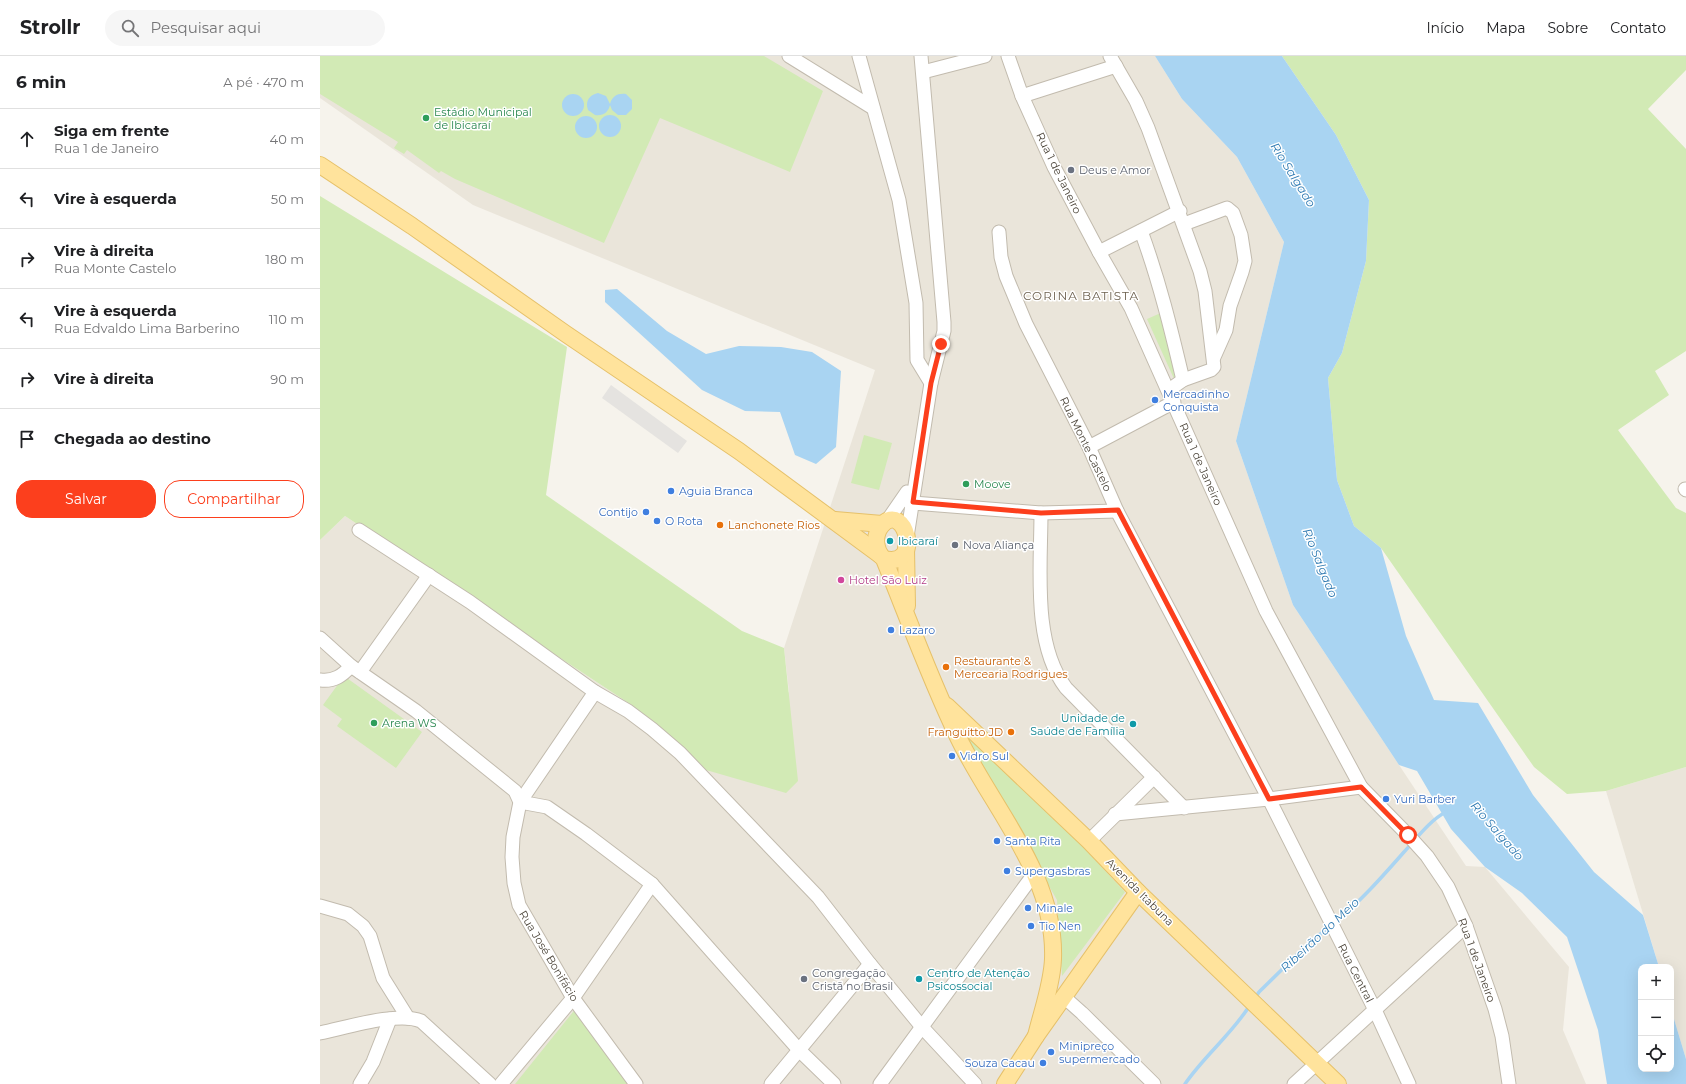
<!DOCTYPE html>
<html lang="pt">
<meta charset="utf-8">
<style>
:root{--surface:#fff;--page:#f6f6f6;--text:#202124;--muted:#757577;--line:#e0e0e0;--accent:#fc3f1d}
body{margin:0;font-family:Montserrat,sans-serif;background:var(--page);color:var(--text)}
.controls{position:absolute;right:12px;bottom:12px;display:grid;overflow:hidden;border-radius:8px;box-shadow:0 4px 16px #0002}
.controls button{width:36px;height:36px;display:grid;place-items:center;padding:0;border:0;border-bottom:1px solid var(--line);background:var(--surface);color:var(--text);font:20px sans-serif}
.stop{position:absolute;width:12px;height:12px;margin:-9px;border:3px solid #fc3f1d;border-radius:50%;background:#fff}
.stop.end{background:#fc3f1d;border-color:#fff;box-shadow:0 1px 4px #0008}
.list{margin:0;padding:0;list-style:none}
h2{display:flex;justify-content:space-between;align-items:center;height:52px;margin:0;padding:0 16px;font-size:17px}
h2 small{font-size:13px;font-weight:400;color:var(--muted)}
.list li{display:grid;grid-template-columns:26px 1fr auto;gap:12px;align-items:center;box-sizing:border-box;height:60px;padding:0 16px;border-top:1px solid var(--line)}
.list b{display:block;font-size:15px;white-space:nowrap}
.list p{margin:0;font-size:13px;white-space:nowrap;color:var(--muted)}
.list em{font-size:13px;font-style:normal;color:var(--muted)}
.actions{display:flex;gap:8px;padding:12px 16px}
.actions a{flex:1;padding:9px 0;border:1px solid var(--accent);border-radius:16px;text-align:center;font-size:14px;color:var(--accent)}
.actions .main{background:var(--accent);color:#fff}
.icon{flex:none;width:22px;height:22px;fill:none;stroke:currentColor;stroke-width:2;stroke-linecap:round;stroke-linejoin:round}
.map{position:relative;flex:none;width:1366px;height:1028px;overflow:hidden}
header{display:flex;align-items:center;gap:24px;box-sizing:border-box;height:56px;padding:0 20px;background:var(--surface);border-bottom:1px solid var(--line)}
header strong{font-size:19px}
nav{display:flex;gap:22px;margin-inline-start:auto;font-size:14px}
.search{width:280px;height:36px;background:var(--page);display:flex;align-items:center;gap:10px;box-sizing:border-box;padding:0 14px;border-radius:22px;color:var(--muted);font-size:15px}
main{display:flex}
aside{flex:1;background:var(--surface)}
.map>svg:first-child{display:block}
.residential{fill:#eae5da}
.green{fill:#d2eab5}
.parking{fill:#e5e3e0}
.water{fill:#a9d4f2}
.lines{fill:none;stroke-linecap:round;stroke-linejoin:round}
.stream{stroke:#a9d4f2;stroke-width:3.5}
.minor-casing{stroke:#c2bbae;stroke-width:15}
.major-casing{stroke:#e6c16a;stroke-width:18}
.minor{stroke:#fff;stroke-width:13}
.major{stroke:#ffe39c;stroke-width:16}
.route{stroke:#fc3f1d;stroke-width:5}
.leisure-dot{fill:#2e9e5b;stroke:#fff;stroke-width:1.5}
.worship-dot{fill:#6b7280;stroke:#fff;stroke-width:1.5}
.shop-dot{fill:#3f7fe0;stroke:#fff;stroke-width:1.5}
.food-dot{fill:#e8710a;stroke:#fff;stroke-width:1.5}
.culture-dot{fill:#0f9aa8;stroke:#fff;stroke-width:1.5}
.hotel-dot{fill:#d1479c;stroke:#fff;stroke-width:1.5}
.labels{text-anchor:middle;stroke-width:3;stroke-linejoin:round;paint-order:stroke}
.leisure-label{font-size:11px;fill:#27864d;stroke:#fff;text-anchor:start}
.worship-label{font-size:11px;fill:#5b616d;stroke:#fff;text-anchor:start}
.street-label{font-size:11px;fill:#4b4439;stroke:#fff}
.shop-label{font-size:11px;fill:#366cbe;stroke:#fff;text-anchor:start}
.food-label{font-size:11px;fill:#c56008;stroke:#fff;text-anchor:start}
.culture-label{font-size:11px;fill:#0d838f;stroke:#fff;text-anchor:start}
.hotel-label{font-size:11px;fill:#b23c85;stroke:#fff;text-anchor:start}
.water-label{font-size:12px;font-style:italic;fill:#2e7ab2;stroke:#fff}
.neighbourhood-label{font-size:12px;letter-spacing:1px;fill:#6e6250;stroke:#fff}
</style>
<header>
<strong>Strollr</strong>
<div class="search"><svg class="icon" aria-label="search" viewBox="0 0 24 24"><circle cx="10" cy="10" r="6"/><path d="M15 15l6 6"/></svg>Pesquisar aqui</div>
<nav><a>Início</a><a>Mapa</a><a>Sobre</a><a>Contato</a></nav>
</header>
<main>
<aside>
<h2>6 min<small>A pé · 470 m</small></h2>
<ul class="list">
<li><svg class="icon" aria-label="ahead" viewBox="0 0 24 24"><path d="M12 20V5M6 11l6-6 6 6"/></svg><div><b>Siga em frente</b><p>Rua 1 de Janeiro</p></div><em>40 m</em></li>
<li><svg class="icon" aria-label="left" viewBox="0 0 24 24"><path d="M17 20v-9H6M10 6l-5 5 5 5"/></svg><div><b>Vire à esquerda</b></div><em>50 m</em></li>
<li><svg class="icon" aria-label="right" viewBox="0 0 24 24"><path d="M7 20v-9h11M14 6l5 5-5 5"/></svg><div><b>Vire à direita</b><p>Rua Monte Castelo</p></div><em>180 m</em></li>
<li><svg class="icon" aria-label="left" viewBox="0 0 24 24"><path d="M17 20v-9H6M10 6l-5 5 5 5"/></svg><div><b>Vire à esquerda</b><p>Rua Edvaldo Lima Barberino</p></div><em>110 m</em></li>
<li><svg class="icon" aria-label="right" viewBox="0 0 24 24"><path d="M7 20v-9h11M14 6l5 5-5 5"/></svg><div><b>Vire à direita</b></div><em>90 m</em></li>
<li><svg class="icon" aria-label="arrive" viewBox="0 0 24 24"><path d="M6 21V4h12l-3 4 3 4H6"/></svg><div><b>Chegada ao destino</b></div></li>
</ul>
<div class="actions"><a class="main">Salvar</a><a>Compartilhar</a></div>
</aside>
<div class="map">
<svg width="1366" height="1028" viewBox="0 0 1366 1028">
<rect width="100%" height="100%" fill="#f6f3ec"/>
<!-- residential -->
<g class="residential">
<polygon points="0,0 835,0 862,43 917,101 964,186 916,385 973,549 1146,810 1165,811 1249,911 1243,974 1266,1028 0,1028 0,484 25,460 313,650 386,714 469,636 464,592 555,314 153,149 0,42"/>
<polygon points="1366,711 1366,1003 1351,953 1351,911 1339,911 1286,735"/>
</g>
<!-- green -->
<g class="green">
<polygon points="0,0 444,0 503,35 470,116 340,62 284,187 135,123 121,115 119,117 87,94 84,98 74,92 78,86 0,38"/>
<polygon points="962,0 1366,0 1366,14 1328,53 1366,93 1366,295 1335,315 1349,339 1298,374 1356,452 1366,457 1366,711 1286,735 1247,738 1214,711 1061,492 1034,470 1017,424 1008,322 1022,297 1046,205 1049,144 1016,79"/>
<polygon points="0,140 247,291 226,439 422,575 464,592 478,725 466,737 386,714 313,650 25,460 0,484"/>
<polygon points="843,256 861,322 855,325 827,263"/>
<polygon points="544,379 572,387 559,434 531,427"/>
<polygon points="24,620 102,676 76,712 17,670 22,663 3,649"/>
<polygon points="638,671 749,776 805,836 742,920 737,844"/>
<polygon points="257,951 308,1028 195,1028"/>
</g>
<!-- parking -->
<polygon class="parking" points="291,329 367,385 358,397 282,342"/>
<!-- water -->
<g class="water">
<polygon points="835,0 962,0 1016,79 1049,144 1046,205 1022,297 1008,322 1017,424 1034,470 1061,492 1086,580 1114,644 1158,647 1213,739 1274,816 1323,859 1339,911 1321,911 1321,1013 1351,1013 1351,953 1366,1003 1366,1028 1287,1028 1278,974 1247,881 1202,837 1165,811 1131,773 1097,715 1079,709 973,549 916,385 964,186 917,101 862,43"/>
<path d="M278 37 286 40 290 48C292 40 298 37 306 38L312 44V53L306 59H298L292 54 290 49C288 57 283 60 275 59L268 54C265 45 269 39 278 37Z"/>
<circle cx="253" cy="49" r="11"/>
<circle cx="290" cy="70" r="11"/>
<circle cx="266" cy="71" r="11"/>
<polygon points="297,233 347,275 386,298 419,290 461,291 492,296 521,315 516,391 496,408 475,399 460,356 425,355 382,334 285,246 285,234"/>
</g>
<g class="lines">
<!-- stream -->
<g class="stream">
<path d="M1014 867C1040 846 1062 821 1084 796 1096 783 1110 764 1126 756"/>
<polyline points="935,942 939,936 991,885 1010,871"/>
<path d="M865 1028C884 1000 912 978 930 949"/>
</g>
<!-- minor casing -->
<g class="minor-casing">
<g id="minor">
<polyline points="469,0 553,52"/>
<polyline points="539,0 579,144 596,247 597,304 611,327"/>
<polyline points="688,0 702,40 734,111 779,196 811,252 946,555 1041,731 1088,779 1107,800 1128,831 1146,870 1175,953 1182,980 1189,1028"/>
<polyline points="790,0 816,45 828,72 880,215 885,235 894,311 891,314 863,324 849,334"/>
<polyline points="603,16 665,0"/>
<polyline points="702,40 796,10"/>
<polyline points="864,168 907,152 913,157 921,179 925,205 922,216 910,250 906,274 894,301"/>
<path d="M821 175C839 224 851 273 863 324"/>
<polyline points="679,176 681,201 686,220 706,268 769,391 797,455 949,743 1055,954 1089,1028"/>
<polyline points="779,196 860,155"/>
<polyline points="769,391 854,346"/>
<polyline points="1365,433 1366,434"/>
<polyline points="583,443 593,447 721,457 797,455"/>
<path d="M721 457C721 511 712 588 746 632L864 752"/>
<polyline points="567,465 587,436"/>
<polyline points="39,474 150,546 275,636 308,655 332,673 360,697 498,841 550,908 602,971 655,1028"/>
<polyline points="587,481 611,327 624,275 624,266 601,0"/>
<polyline points="0,582 31,610 96,655 195,735 200,746 193,781 192,801 194,827 199,849 253,942 316,1028"/>
<polyline points="40,616 109,519"/>
<path d="M0 624C14 626 23 619 31 610"/>
<polyline points="275,636 200,746 227,751 266,778 332,828 479,994 514,1028"/>
<polyline points="795,758 949,743 1041,731"/>
<polyline points="769,785 834,721"/>
<polyline points="0,850 28,858 43,870 50,880 63,922 88,962"/>
<polyline points="744,941 762,957 834,1028"/>
<path d="M0 977C25 972 78 955 101 965L170 1028"/>
<polyline points="40,1028 53,1006 70,963"/>
<polyline points="181,1028 253,942 332,828"/>
<polyline points="451,1028 550,908"/>
<polyline points="560,1028 714,818"/>
<polyline points="974,1028 1146,870"/>
</g>
</g>
<!-- major casing -->
<g class="major-casing">
<g id="major">
<polyline points="0,109 92,170 246,278 419,395 560,499"/>
<polyline points="515,464 562,468"/>
<polyline points="586,492 587,550"/>
<path d="M564 503C604 513 585 444 562 469 553 479 555 495 564 503 588 562 610 623 638 681 672 752 736 819 733 903 732 928 722 955 716 980"/>
<polyline points="627,650 769,785 818,836 1018,1028"/>
<polyline points="685,1028 716,980 818,836"/>
</g>
</g>
<!-- minor -->
<use href="#minor" class="minor"/>
<!-- major -->
<use href="#major" class="major"/>
</g>
<g class="lines">
<!-- route -->
<polyline class="route" points="621,288 611,327 593,446 721,457 798,454 949,743 1041,731 1088,779"/>
</g>
<!-- markers -->
<g class="leisure-dot">
<circle cx="106" cy="62" r="4"/>
<circle cx="646" cy="428" r="4"/>
<circle cx="54" cy="667" r="4"/>
</g>
<g class="worship-dot">
<circle cx="751" cy="114" r="4"/>
<circle cx="635" cy="489" r="4"/>
<circle cx="484" cy="923" r="4"/>
</g>
<g class="shop-dot">
<circle cx="835" cy="344" r="4"/>
<circle cx="351" cy="435" r="4"/>
<circle cx="326" cy="456" r="4"/>
<circle cx="337" cy="465" r="4"/>
<circle cx="571" cy="574" r="4"/>
<circle cx="632" cy="700" r="4"/>
<circle cx="1066" cy="743" r="4"/>
<circle cx="677" cy="785" r="4"/>
<circle cx="687" cy="815" r="4"/>
<circle cx="708" cy="852" r="4"/>
<circle cx="711" cy="870" r="4"/>
<circle cx="731" cy="996" r="4"/>
<circle cx="723" cy="1007" r="4"/>
</g>
<g class="food-dot">
<circle cx="400" cy="469" r="4"/>
<circle cx="626" cy="611" r="4"/>
<circle cx="691" cy="676" r="4"/>
</g>
<g class="culture-dot">
<circle cx="570" cy="485" r="4"/>
<circle cx="813" cy="668" r="4"/>
<circle cx="599" cy="923" r="4"/>
</g>
<circle class="hotel-dot" cx="521" cy="524" r="4"/>
<g class="labels">
<!-- leisure labels -->
<g class="leisure-label">
<text x="114" y="60">Estádio Municipal<tspan x="114" dy="13">de Ibicaraí</tspan></text>
<text x="654" y="432">Moove</text>
<text x="62" y="671">Arena WS</text>
</g>
<!-- worship labels -->
<g class="worship-label">
<text x="759" y="118">Deus e Amor</text>
<text x="643" y="493">Nova Aliança</text>
<text x="492" y="921">Congregação<tspan x="492" dy="13">Cristã no Brasil</tspan></text>
</g>
<!-- street labels -->
<g class="street-label">
<text transform="translate(739 117) rotate(64)" y="4">Rua 1 de Janeiro</text>
<text transform="translate(766 388) rotate(64)" y="4">Rua Monte Castelo</text>
<text transform="translate(881 408) rotate(66)" y="4">Rua 1 de Janeiro</text>
<text transform="translate(820 836) rotate(45)" y="4">Avenida Itabuna</text>
<text transform="translate(229 900) rotate(59)" y="4">Rua José Bonifácio</text>
<text transform="translate(1157 904) rotate(70)" y="4">Rua 1 de Janeiro</text>
<text transform="translate(1036 917) rotate(63)" y="4">Rua Central</text>
</g>
<!-- shop labels -->
<g class="shop-label">
<text x="843" y="342">Mercadinho<tspan x="843" dy="13">Conquista</tspan></text>
<text x="359" y="439">Aguia Branca</text>
<text x="318" y="460" text-anchor="end">Contijo</text>
<text x="345" y="469">O Rota</text>
<text x="579" y="578">Lazaro</text>
<text x="640" y="704">Vidro Sul</text>
<text x="1074" y="747">Yuri Barber</text>
<text x="685" y="789">Santa Rita</text>
<text x="695" y="819">Supergasbras</text>
<text x="716" y="856">Minale</text>
<text x="719" y="874">Tio Nen</text>
<text x="739" y="994">Minipreço<tspan x="739" dy="13">supermercado</tspan></text>
<text x="715" y="1011" text-anchor="end">Souza Cacau</text>
</g>
<!-- food labels -->
<g class="food-label">
<text x="408" y="473">Lanchonete Rios</text>
<text x="634" y="609">Restaurante &amp;<tspan x="634" dy="13">Mercearia Rodrigues</tspan></text>
<text x="683" y="680" text-anchor="end">Franguitto JD</text>
</g>
<!-- culture labels -->
<g class="culture-label">
<text x="578" y="489">Ibicaraí</text>
<text x="805" y="666" text-anchor="end">Unidade de<tspan x="805" dy="13">Saúde de Família</tspan></text>
<text x="607" y="921">Centro de Atenção<tspan x="607" dy="13">Psicossocial</tspan></text>
</g>
<!-- hotel labels -->
<g class="hotel-label">
<text x="529" y="528">Hotel São Luiz</text>
</g>
<!-- water labels -->
<g class="water-label">
<text transform="translate(973 119) rotate(58)" y="4">Rio Salgado</text>
<text transform="translate(1000 507) rotate(68)" y="4">Rio Salgado</text>
<text transform="translate(1177 775) rotate(49)" y="4">Rio Salgado</text>
<text transform="translate(1000 879) rotate(-43)" y="4">Ribeirão do Meio</text>
</g>
<!-- neighbourhood labels -->
<g class="neighbourhood-label">
<text x="761" y="244">CORINA BATISTA</text>
</g>
</g>
</svg>
<div class="controls">
<button>+</button>
<button>−</button>
<button><svg class="icon" aria-label="locate" viewBox="0 0 24 24"><circle cx="12" cy="12" r="6"/><path d="M12 2v4M12 18v4M2 12h4M18 12h4"/></svg></button>
</div>
<div class="stop" style="left:1088px;top:779px"></div>
<div class="stop end" style="left:621px;top:288px"></div>
</div>
</main>
